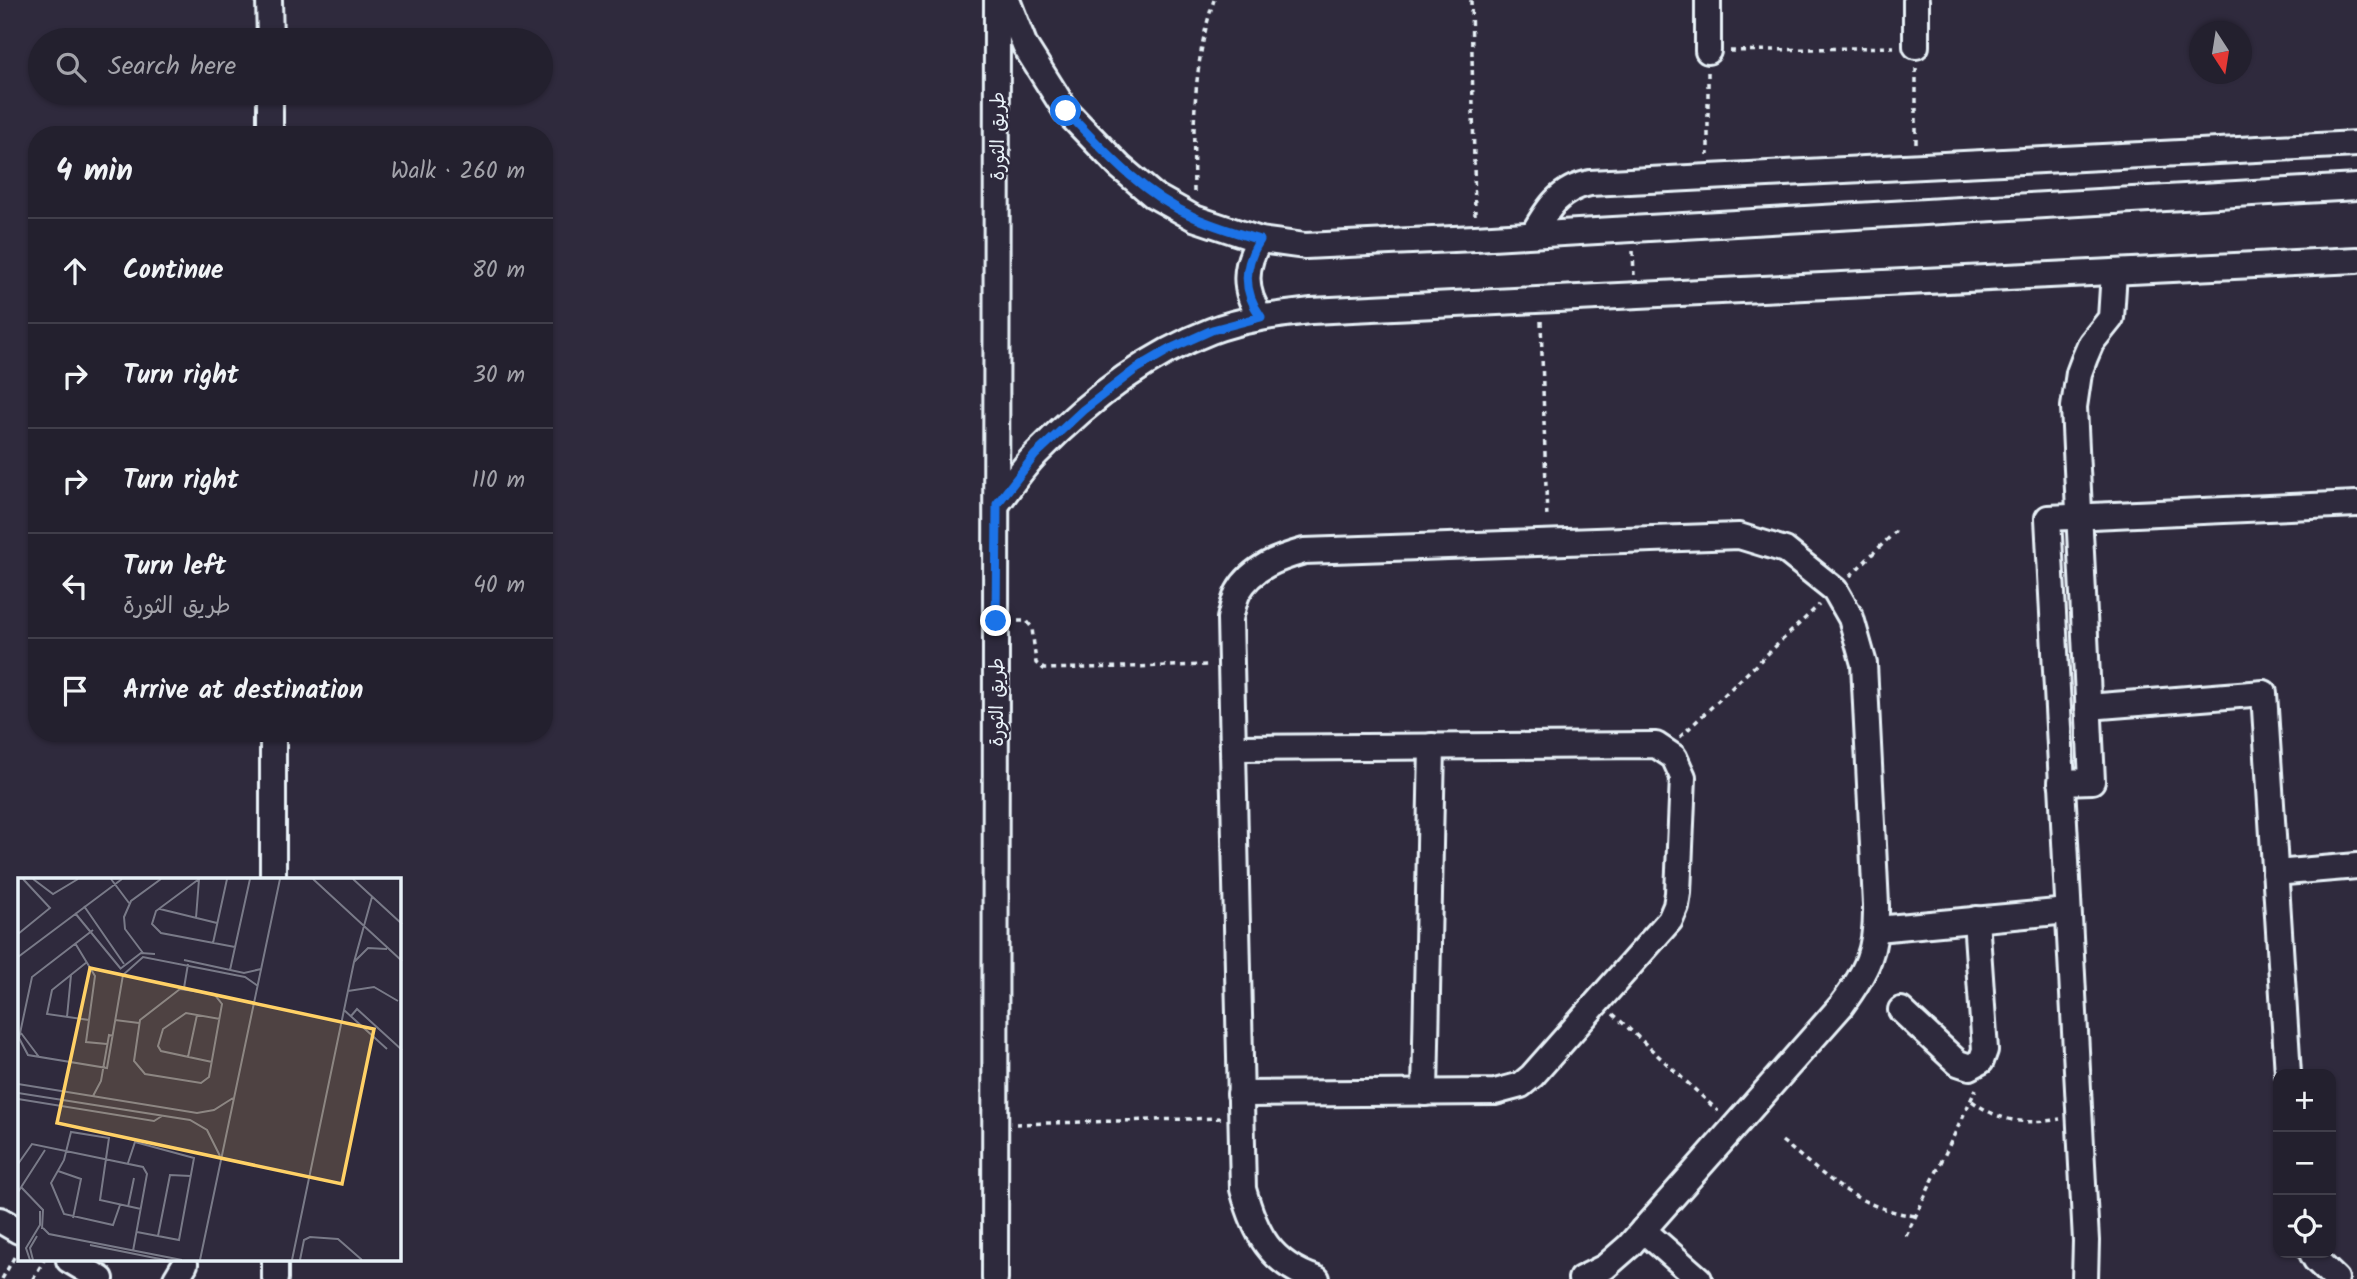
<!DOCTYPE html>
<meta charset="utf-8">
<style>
:root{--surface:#23202e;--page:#2f2d3a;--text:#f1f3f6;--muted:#a3a3aa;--line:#403e4a}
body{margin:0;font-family:Kalam,"Playpen Sans Arabic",sans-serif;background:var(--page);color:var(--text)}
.controls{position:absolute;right:21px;bottom:21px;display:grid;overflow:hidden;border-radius:14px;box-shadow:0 2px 5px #0004}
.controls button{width:63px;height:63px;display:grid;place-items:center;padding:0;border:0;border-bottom:2px solid var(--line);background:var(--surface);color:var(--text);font:35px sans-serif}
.compass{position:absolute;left:2189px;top:21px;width:63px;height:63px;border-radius:50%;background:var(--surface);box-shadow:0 2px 5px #0004;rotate:168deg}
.stop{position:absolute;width:21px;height:21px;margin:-16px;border:5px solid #1a73e8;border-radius:50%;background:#fff}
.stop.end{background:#1a73e8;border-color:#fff;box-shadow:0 2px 7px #0008}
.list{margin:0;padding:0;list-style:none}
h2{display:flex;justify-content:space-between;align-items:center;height:91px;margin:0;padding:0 28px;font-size:30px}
h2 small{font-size:23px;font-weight:400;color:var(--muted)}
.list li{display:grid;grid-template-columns:46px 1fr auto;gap:21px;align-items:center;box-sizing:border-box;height:105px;padding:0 28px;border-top:2px solid var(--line)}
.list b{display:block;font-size:26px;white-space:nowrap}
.list p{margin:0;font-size:23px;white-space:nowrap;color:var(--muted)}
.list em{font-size:23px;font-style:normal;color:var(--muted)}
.icon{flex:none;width:38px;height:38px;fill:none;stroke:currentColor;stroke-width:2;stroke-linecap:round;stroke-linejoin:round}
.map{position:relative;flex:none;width:2357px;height:1279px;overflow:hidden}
.search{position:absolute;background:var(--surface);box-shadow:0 2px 5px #0004;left:28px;top:28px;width:525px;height:77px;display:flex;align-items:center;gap:18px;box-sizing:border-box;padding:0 24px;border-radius:38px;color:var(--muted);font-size:26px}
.panel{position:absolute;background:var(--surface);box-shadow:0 2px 5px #0004;left:28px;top:126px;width:525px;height:616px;border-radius:28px}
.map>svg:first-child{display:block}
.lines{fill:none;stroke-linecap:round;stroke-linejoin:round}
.minor-casing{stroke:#e8f1f8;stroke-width:30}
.path{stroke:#e8f1f8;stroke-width:3.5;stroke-dasharray:5 5;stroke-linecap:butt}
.minor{stroke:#2f2a3d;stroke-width:24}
.route{stroke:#1a73e8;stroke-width:9}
.labels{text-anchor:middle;stroke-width:5;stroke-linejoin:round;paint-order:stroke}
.street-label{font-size:19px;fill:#e8f1f8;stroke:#2f2a3d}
.inset-road{fill:none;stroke:#797a88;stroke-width:2}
.view{fill:#ffd166;fill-opacity:0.15;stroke:#ffd166;stroke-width:3.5}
.inset-edge{fill:none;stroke:#e8f1f8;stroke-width:3.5}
</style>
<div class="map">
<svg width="2357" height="1279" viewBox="0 0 2357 1279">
<rect width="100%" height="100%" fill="#2f2a3d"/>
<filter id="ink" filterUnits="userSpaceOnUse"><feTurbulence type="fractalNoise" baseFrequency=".0143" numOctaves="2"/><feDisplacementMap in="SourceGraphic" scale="14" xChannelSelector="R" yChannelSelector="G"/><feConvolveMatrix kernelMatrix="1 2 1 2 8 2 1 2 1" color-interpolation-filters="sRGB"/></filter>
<g filter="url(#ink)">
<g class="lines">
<!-- minor casing -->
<g class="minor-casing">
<g id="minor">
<polyline points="269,0 270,40"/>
<polyline points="1007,0 1025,46 1066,111 1120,167 1153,195 1194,218 1260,240 1305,246 1475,238 2357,187"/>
<polyline points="1916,46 1916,0"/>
<polyline points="1708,51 1708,0"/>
<polyline points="270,93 270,135"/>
<path d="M1533 234C1548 208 1559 189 1590 183L2357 144"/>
<path d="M1260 240C1243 266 1243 292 1261 317"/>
<path d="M997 504C1010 487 1022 468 1037 453 1086 403 1145 356 1211 331 1242 319 1277 315 1311 311L2357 260"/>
<polyline points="2088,707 2264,693 2288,1074"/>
<polyline points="273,733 273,880"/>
<polyline points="1233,748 1656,745 1674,757 1683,777 1678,893 1676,906 1670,920 1532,1076 1521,1085 1495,1092 1240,1094"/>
<polyline points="2061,782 2092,781 2074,407 2079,373 2085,357 2091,343 2111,318 2114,272"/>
<polyline points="2275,873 2357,866"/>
<polyline points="1877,929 2068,911"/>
<polyline points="1901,1010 1958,1063 1970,1067 1981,1061 1985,1050 1976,919"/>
<polyline points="1425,1093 1432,746"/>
<polyline points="0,1220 19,1231"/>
<polyline points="1643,1230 1699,1279"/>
<polyline points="2312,1253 2316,1260 2336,1279"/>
<polyline points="69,1260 101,1279"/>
<polyline points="275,1260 275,1279"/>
<polyline points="176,1279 185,1264"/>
<polyline points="995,1279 997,0"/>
<path d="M1317 1279C1270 1264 1255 1233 1243 1189L1230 619C1232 611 1234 600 1238 592 1252 567 1279 558 1304 551L1739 536 1785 550 1835 590 1851 618 1864 664 1876 905C1877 951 1867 971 1841 1006L1629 1246 1605 1267 1581 1279"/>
<polyline points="2085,1279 2086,1241 2048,518 2357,504"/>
</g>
</g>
<!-- path -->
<g class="path">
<polyline points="1471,0 1475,215"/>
<polyline points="1730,51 1894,47"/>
<polyline points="1708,72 1708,155"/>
<polyline points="1916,143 1916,67"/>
<path d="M1194 192C1193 127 1193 62 1214 0"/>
<polyline points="1633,251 1634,275"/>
<polyline points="1541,321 1547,520"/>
<polyline points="1850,576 1896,531"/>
<polyline points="1018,621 1027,621 1032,628 1036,663 1044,669 1208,665"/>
<polyline points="1680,737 1819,605"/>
<polyline points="1613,1014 1718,1111"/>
<path d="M1972 1101C2000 1122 2025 1125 2060 1119"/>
<polyline points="1016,1124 1221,1118"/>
<path d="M1782 1141C1827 1177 1856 1208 1916 1216"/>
<polyline points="1906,1236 1976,1089"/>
<polyline points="2,1279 16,1254"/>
<polyline points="33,1279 44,1260"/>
</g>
<!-- minor -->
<use href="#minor" class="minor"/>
</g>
</g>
<g class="lines" filter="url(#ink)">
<!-- route -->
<path class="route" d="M996 621 997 504 1035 455 1083 410 1136 369 1172 348 1212 330 1261 317C1243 292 1243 266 1260 240 1238 233 1215 227 1194 217 1142 194 1104 151 1066 111"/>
</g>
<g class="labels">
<!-- street labels -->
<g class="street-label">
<text transform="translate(997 136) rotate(-90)" y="7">طريق الثورة</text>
<text transform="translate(996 702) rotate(-90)" y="7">طريق الثورة</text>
</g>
</g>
<!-- overview -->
<g transform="translate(18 878)">
<rect width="383" height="383" fill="#2f2a3d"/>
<path class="inset-road" d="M15 1 35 16 60 1M93 1 111 25M295 1 384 83M335 1 384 46M66 28 106 86M142 31 199 45M57 35 103 91M178 40 181 1 138 33 134 46 143 55 217 69M75 52 14 99 1 160 10 177 89 190 105 97 125 79 227 99 240 108M0 56 32 30 5 1M57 65 77 98 68 164 89 166M195 65 209 1M125 75 107 51 106 39 113 23 143 1M0 79 104 1M166 82 226 95 243 91M69 84 34 112 29 136 71 142M336 84 350 70 369 71M102 91 123 75 137 76M212 92 232 1M166 110 170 86M162 111 196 116 204 126 191 199 183 205 127 196 116 183 122 142ZM330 113 356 109 380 123M326 132 369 171M333 138 339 131 384 172M49 139 53 97M97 142 121 145M3 155 21 179M170 179 179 137M194 184 143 173 140 168 145 151 168 135 202 141M0 206 179 235 196 232 215 220M0 215 172 242 189 252 202 278M75 218 83 203 91 157 95 158M0 221 136 243 144 238M110 285 117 264 176 280 161 362 119 354M0 286 14 266 125 289 129 296 115 373M40 293 63 301 55 340M3 309 25 332 24 351M0 314 27 272M102 327 95 347 46 336 33 305 46 282 53 254 91 260 82 322 123 331M110 329 116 300M25 350 31 356 164 382M140 358 152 297 173 298M72 367 147 382M12 382 8 370 22 347V333M15 382 12 370 19 358M182 382 262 1M274 382 336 84 354 19M282 382 286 362 292 359 320 361 344 382"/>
<path class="view" d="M72 90 356 151 324 306 39 245Z"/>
<rect width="383" height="383" class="inset-edge"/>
</g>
</svg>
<div class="controls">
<button>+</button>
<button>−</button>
<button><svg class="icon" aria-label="locate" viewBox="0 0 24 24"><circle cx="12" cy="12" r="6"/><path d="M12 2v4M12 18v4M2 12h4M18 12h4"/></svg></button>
</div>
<svg class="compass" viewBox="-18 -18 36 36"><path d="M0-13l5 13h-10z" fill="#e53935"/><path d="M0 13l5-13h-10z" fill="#a3a3aa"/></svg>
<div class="stop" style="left:1066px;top:111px"></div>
<div class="stop end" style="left:996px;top:621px"></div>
<div class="search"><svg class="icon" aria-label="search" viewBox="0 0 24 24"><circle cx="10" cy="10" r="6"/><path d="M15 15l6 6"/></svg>Search here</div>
<section class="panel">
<h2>4 min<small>Walk · 260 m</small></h2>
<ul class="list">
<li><svg class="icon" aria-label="ahead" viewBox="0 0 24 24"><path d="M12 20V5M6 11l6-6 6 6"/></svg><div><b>Continue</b></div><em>80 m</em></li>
<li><svg class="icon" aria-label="right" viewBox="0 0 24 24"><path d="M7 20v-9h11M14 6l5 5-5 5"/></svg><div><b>Turn right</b></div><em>30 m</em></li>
<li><svg class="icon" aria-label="right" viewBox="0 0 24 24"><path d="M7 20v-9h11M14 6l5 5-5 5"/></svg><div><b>Turn right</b></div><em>110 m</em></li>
<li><svg class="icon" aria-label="left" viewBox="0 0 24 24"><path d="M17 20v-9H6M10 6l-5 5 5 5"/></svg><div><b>Turn left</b><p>طريق الثورة</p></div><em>40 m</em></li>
<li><svg class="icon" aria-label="arrive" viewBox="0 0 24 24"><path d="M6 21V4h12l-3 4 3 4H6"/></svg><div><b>Arrive at destination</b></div></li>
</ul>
</section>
</div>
